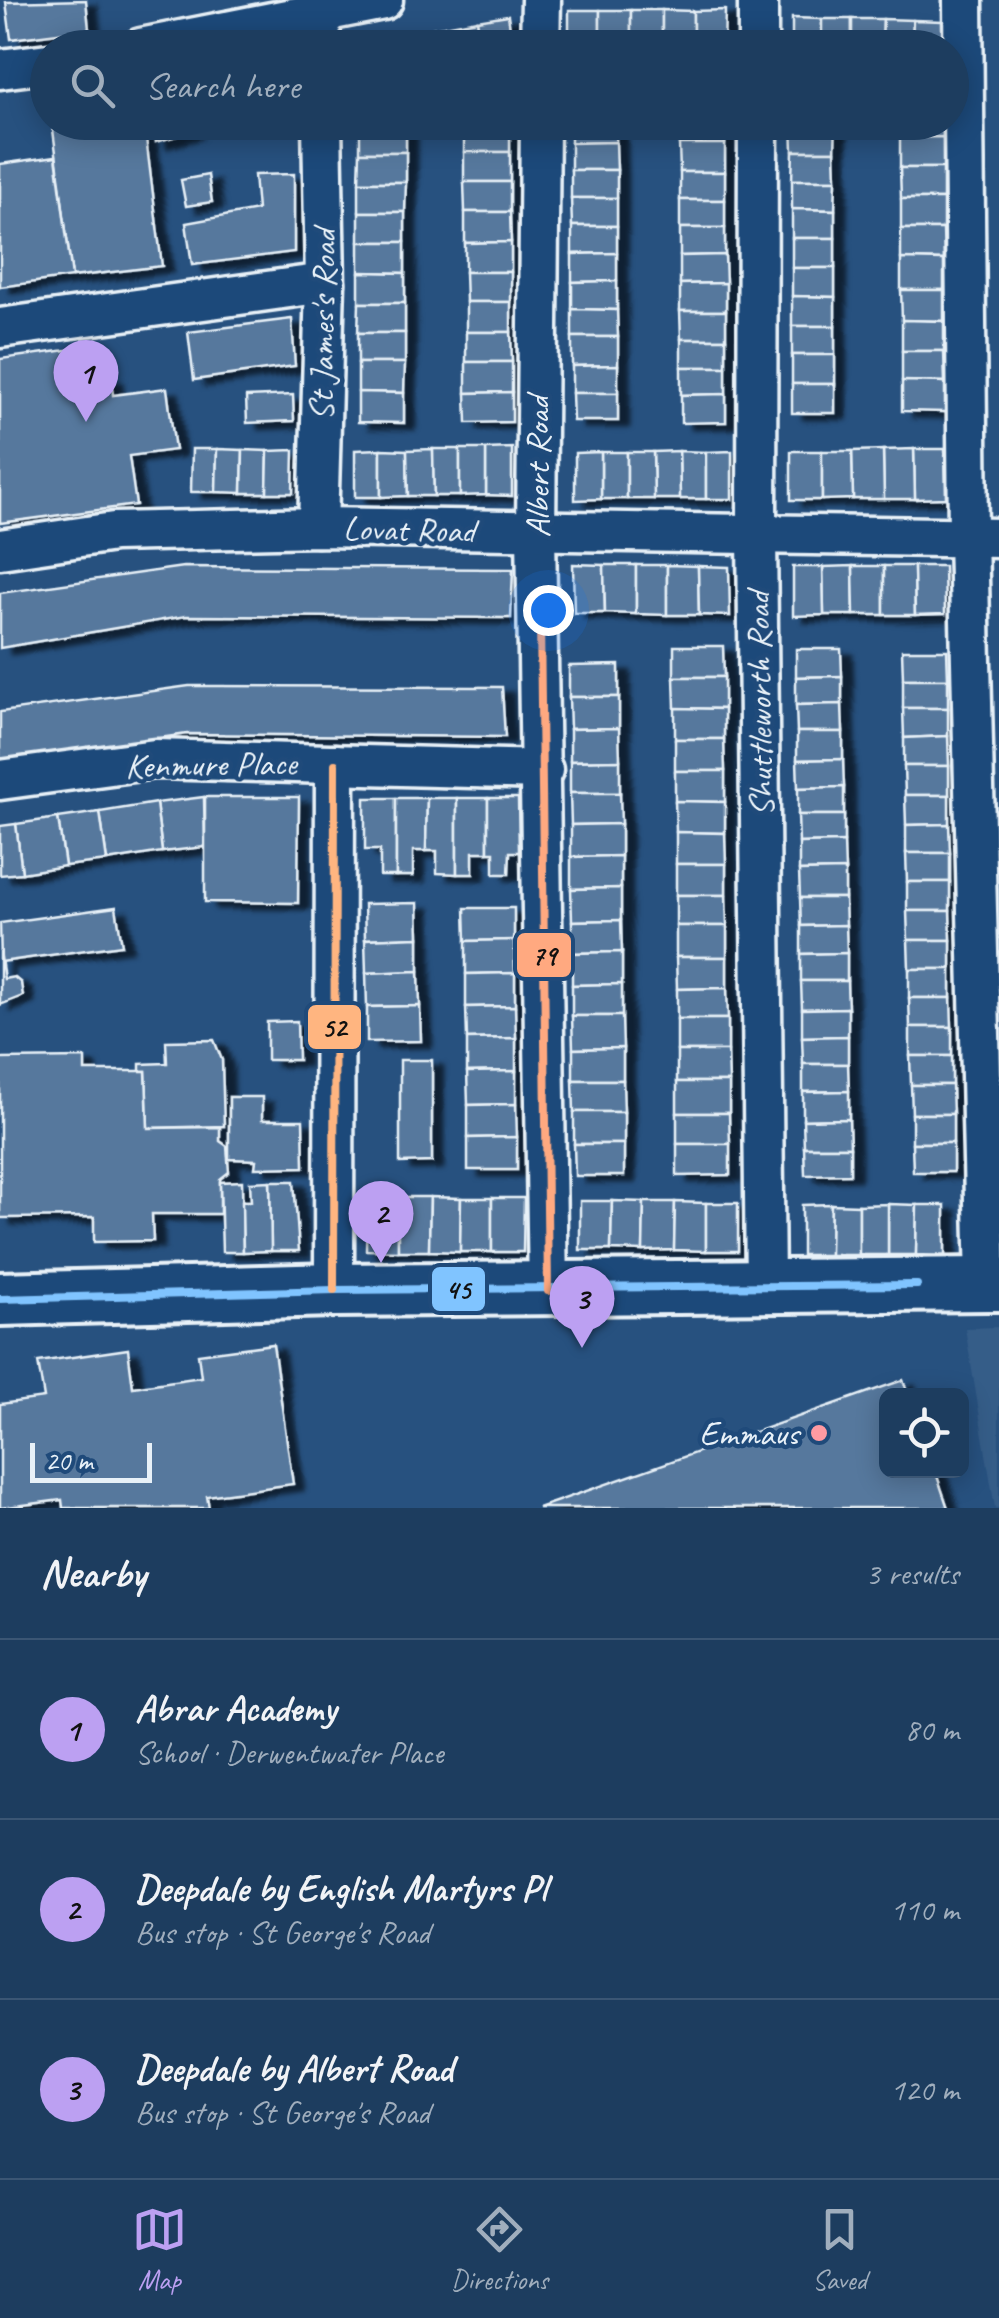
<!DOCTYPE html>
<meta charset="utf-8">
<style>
:root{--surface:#1d3d5f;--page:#254465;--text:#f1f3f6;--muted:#a0aebd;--line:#3b5674;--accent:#bca0f2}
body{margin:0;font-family:Caveat,sans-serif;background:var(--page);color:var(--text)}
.controls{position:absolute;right:30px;bottom:30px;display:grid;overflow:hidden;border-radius:15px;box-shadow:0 5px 25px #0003}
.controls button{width:90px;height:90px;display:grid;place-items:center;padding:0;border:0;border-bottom:2px solid var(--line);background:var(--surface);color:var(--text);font:50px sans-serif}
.scale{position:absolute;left:30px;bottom:25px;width:122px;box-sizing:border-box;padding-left:10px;border:5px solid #e8f1f8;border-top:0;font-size:28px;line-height:35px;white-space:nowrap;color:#e8f1f8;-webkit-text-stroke:8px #1f4a7a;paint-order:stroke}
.you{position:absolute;left:548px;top:610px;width:35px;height:35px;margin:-25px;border:8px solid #fff;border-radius:50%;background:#1a73e8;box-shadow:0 0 0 15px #1a73e833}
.badge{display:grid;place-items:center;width:65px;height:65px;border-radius:50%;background:var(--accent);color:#111;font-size:32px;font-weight:700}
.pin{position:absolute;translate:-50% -82px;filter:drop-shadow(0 2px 5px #0008)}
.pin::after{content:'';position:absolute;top:52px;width:35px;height:30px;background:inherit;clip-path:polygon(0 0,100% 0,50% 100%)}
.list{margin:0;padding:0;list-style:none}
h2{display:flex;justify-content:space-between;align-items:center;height:130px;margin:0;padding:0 40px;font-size:42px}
h2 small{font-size:32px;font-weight:400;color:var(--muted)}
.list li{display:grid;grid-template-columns:65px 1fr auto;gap:30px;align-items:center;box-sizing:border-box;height:180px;padding:0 40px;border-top:2px solid var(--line)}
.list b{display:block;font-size:38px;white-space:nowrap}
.list p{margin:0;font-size:32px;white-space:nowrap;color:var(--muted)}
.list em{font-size:32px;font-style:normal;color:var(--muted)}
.icon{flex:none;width:55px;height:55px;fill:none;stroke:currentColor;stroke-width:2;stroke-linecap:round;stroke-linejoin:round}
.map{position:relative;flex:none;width:999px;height:1508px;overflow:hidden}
.search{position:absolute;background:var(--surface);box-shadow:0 5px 25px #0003;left:30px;right:30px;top:30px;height:110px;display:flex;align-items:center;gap:25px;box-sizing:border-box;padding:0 35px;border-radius:55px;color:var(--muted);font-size:38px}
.sheet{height:670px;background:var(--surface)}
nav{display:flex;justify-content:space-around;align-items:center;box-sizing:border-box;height:140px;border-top:2px solid var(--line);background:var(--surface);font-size:28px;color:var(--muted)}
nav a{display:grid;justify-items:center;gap:5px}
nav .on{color:var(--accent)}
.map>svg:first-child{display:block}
.built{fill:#355d88}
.building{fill:#57789d;stroke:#e8f1f8;stroke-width:2.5;filter:url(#shadow)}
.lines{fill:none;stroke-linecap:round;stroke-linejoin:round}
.street-casing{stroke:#e8f1f8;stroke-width:45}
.secondary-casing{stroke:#e8f1f8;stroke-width:60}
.street{stroke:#1f4a7a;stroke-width:38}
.secondary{stroke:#1f4a7a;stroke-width:52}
.bus-1-casing{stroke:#1f4a7a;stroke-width:15}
.bus-2-casing{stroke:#1f4a7a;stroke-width:15}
.bus-3-casing{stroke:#1f4a7a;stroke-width:15}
.bus-1{stroke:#80c4ff;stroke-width:8}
.bus-2{stroke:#ffa980;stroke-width:8}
.bus-3{stroke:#ffb580;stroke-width:8}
.poi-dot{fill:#ff9aa2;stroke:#1f4a7a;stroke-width:4}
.labels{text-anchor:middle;stroke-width:9;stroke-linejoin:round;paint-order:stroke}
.street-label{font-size:35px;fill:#e8f1f8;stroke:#1f4a7a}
.poi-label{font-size:35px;fill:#e8f1f8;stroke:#1f4a7a;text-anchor:end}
.line-badge{stroke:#1f4a7a;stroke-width:4}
.pale-badge-label{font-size:28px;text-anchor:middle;font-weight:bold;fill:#111}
</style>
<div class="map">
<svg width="999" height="1508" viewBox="0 0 999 1508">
<defs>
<filter id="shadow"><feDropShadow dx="11" dy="6" stdDeviation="2.5" flood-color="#0009"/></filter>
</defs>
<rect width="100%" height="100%" fill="#27517f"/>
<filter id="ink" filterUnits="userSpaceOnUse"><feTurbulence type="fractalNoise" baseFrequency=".01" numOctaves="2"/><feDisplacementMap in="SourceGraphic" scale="20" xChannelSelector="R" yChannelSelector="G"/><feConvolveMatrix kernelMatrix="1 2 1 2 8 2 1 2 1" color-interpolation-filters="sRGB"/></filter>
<g filter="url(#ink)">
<!-- built -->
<polygon class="built" points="999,1327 999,1508 995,1508 965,1328"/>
<!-- building -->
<g class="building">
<polygon points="86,0 89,29 11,39 6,2"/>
<rect x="569" y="10" width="31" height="38"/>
<rect x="600" y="10" width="31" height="38"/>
<rect x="631" y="10" width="31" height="38"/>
<polygon points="662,10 693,11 693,48 662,48"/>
<polygon points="725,10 724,48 693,48 693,11"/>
<polygon points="508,15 513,48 481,48 477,20"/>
<polygon points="792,18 822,19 822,48 792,48"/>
<rect x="822" y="19" width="30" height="29"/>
<polygon points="852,19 883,19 882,48 852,48"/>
<polygon points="883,19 913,20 912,48 882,48"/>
<polygon points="477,20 481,48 449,48 445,26"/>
<polygon points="913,20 943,21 942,48 912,48"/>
<polygon points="445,26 449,48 417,48 414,31"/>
<polygon points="414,31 417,48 385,48 383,37"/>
<polygon points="383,37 385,48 353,48 352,42"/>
<polygon points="52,122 144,122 162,266 72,277"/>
<polygon points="154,122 188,122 191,132 156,142"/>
<rect x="360" y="122" width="46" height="30"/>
<rect x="464" y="122" width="46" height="30"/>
<polygon points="571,122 616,122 616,142 571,143"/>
<rect x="679" y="122" width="46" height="22"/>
<polygon points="792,122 836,122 835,151 793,151"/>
<polygon points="900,122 943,122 943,137 900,138"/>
<polygon points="943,137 943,168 900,168 900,138"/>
<polygon points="616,142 617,170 571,170 571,143"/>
<polygon points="679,144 725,144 725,172 680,172"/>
<polygon points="793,151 835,151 836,180 792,180"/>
<polygon points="360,152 406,152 406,182 359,182"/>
<rect x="464" y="152" width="46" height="30"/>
<polygon points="56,156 72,277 0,287 0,164"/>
<polygon points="900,168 943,168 943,199 901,199"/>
<rect x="571" y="170" width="46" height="28"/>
<rect x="680" y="172" width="45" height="28"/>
<polygon points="294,174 294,252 192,265 186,223 257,210 254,175"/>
<polygon points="208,175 212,202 186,206 181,180"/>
<polygon points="792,180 836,180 835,210 792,209"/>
<polygon points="359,182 406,182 405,212 359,212"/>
<polygon points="464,182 510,182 510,212 465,212"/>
<polygon points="571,198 617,198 617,226 572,226"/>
<rect x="901" y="199" width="42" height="30"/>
<rect x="680" y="200" width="45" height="28"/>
<polygon points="792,209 835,210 835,238 792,238"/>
<rect x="359" y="212" width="46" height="30"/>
<polygon points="465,212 510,212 511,242 465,243"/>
<polygon points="572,226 617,226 617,253 572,254"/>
<polygon points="680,228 725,228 725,255 680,256"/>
<polygon points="901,229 943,229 944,260 901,259"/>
<rect x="792" y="238" width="43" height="30"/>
<polygon points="359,242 405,242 405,273 359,272"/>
<polygon points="511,242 511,272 465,272 465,243"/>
<polygon points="617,253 617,281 572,282 572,254"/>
<polygon points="725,255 726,283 680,284 680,256"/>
<polygon points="901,259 944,260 944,290 901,290"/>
<polygon points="792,268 835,268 835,297 792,296"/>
<polygon points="359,272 405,273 405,303 359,303"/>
<polygon points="465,272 511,272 511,302 466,302"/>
<polygon points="617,281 617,310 572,309 572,282"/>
<polygon points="726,283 726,311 680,311 680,284"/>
<polygon points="901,290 944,290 944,321 902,320"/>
<polygon points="792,296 835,297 835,326 792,326"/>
<rect x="466" y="302" width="45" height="30"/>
<polygon points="359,303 405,303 405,333 358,333"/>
<polygon points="572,309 617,310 618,337 572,337"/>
<polygon points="680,311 726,311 726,339 681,339"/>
<polygon points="292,319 295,366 194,380 188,332"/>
<polygon points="902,320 944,321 944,351 902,351"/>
<rect x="792" y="326" width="43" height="29"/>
<polygon points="466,332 511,332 512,362 466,362"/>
<rect x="358" y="333" width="47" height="30"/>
<polygon points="572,337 618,337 618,365 572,366"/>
<rect x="681" y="339" width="45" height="28"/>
<polygon points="90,347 95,380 111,377 113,395 167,388 175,450 129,456 136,505 0,523 0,359"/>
<polygon points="902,351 944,351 945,382 902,381"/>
<rect x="792" y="355" width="43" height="29"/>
<polygon points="466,362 512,362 512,392 466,393"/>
<polygon points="358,363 405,363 404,393 358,392"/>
<polygon points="618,365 618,393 572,393 572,366"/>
<polygon points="681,367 726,367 726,394 681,395"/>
<polygon points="902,381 945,382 945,412 902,411"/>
<rect x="792" y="384" width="43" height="29"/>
<polygon points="358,392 404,393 404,423 358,422"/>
<polygon points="512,392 512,422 467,423 466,393"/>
<polygon points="572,393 618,393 618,421 573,421"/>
<polygon points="726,394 726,422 681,423 681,395"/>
<polygon points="293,395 294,421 247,423 246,397"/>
<polygon points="512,448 512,496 486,495 486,449"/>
<polygon points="192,449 217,449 216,492 191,492"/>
<polygon points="217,449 243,450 242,493 216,492"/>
<polygon points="381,449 381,497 355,497 355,450"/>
<polygon points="381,449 407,450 408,496 381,497"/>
<polygon points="433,449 434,496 408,496 407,450"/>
<polygon points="433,449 460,449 460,496 434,496"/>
<polygon points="460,449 486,449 486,495 460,496"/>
<polygon points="914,449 945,449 946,498 915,499"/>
<polygon points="914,449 915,499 884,499 883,450"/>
<polygon points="243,450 268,451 267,493 242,493"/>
<polygon points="294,450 293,493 267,493 268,451"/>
<polygon points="883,450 884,499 853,499 852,451"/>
<polygon points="679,451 706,452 706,499 680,499"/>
<polygon points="679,451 680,499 654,499 653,452"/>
<polygon points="732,451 732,499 706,499 706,452"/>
<rect x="791" y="451" width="31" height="49"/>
<polygon points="822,451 852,451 853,499 822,500"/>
<rect x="601" y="452" width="26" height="47"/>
<polygon points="601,452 601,499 575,500 575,453"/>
<polygon points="627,452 653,452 654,499 627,499"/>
<polygon points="573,564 604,565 605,613 574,613"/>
<polygon points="604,565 636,565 636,614 605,613"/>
<polygon points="636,565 667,565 667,615 636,614"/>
<polygon points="667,565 698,566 699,615 667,615"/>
<polygon points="698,566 729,567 730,616 699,615"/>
<polygon points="853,566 854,615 824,615 823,567"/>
<polygon points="853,566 884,566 884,615 854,615"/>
<polygon points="884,566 914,566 915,615 884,615"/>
<polygon points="914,566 944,566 945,614 915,615"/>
<polygon points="183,567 513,569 511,618 186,616 0,648 0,593"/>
<polygon points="793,567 823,567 824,615 793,616"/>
<polygon points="674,646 723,646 724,677 674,677"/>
<polygon points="796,649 841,649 842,676 796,677"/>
<polygon points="902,650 947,650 948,679 903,679"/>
<polygon points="619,665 619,697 569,697 569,666"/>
<polygon points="842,676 842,704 796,705 796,677"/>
<polygon points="674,677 724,677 724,709 675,708"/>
<rect x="903" y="679" width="45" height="29"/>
<polygon points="189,686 502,687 505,737 187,734 0,761 0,712"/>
<polygon points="569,697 619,697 619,728 570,729"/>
<polygon points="842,704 843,732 797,732 796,705"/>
<polygon points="675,708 724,709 724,739 675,739"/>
<polygon points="903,708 948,708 948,736 904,738"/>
<polygon points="619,728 620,760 570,761 570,729"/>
<polygon points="797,732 843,732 843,759 797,760"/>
<polygon points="948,736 949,766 904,766 904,738"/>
<polygon points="675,739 724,739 725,771 675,771"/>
<polygon points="843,759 844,787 798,788 797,760"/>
<polygon points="620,760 620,793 570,793 570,761"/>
<polygon points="904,766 949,766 949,795 905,795"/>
<polygon points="675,771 725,771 725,802 675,801"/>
<polygon points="844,787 844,815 798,815 798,788"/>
<polygon points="570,793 620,793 621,824 571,825"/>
<polygon points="905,795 949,795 949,824 906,825"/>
<polygon points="204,797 205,847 162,852 156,803"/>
<polygon points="205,797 299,797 298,903 205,902"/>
<polygon points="365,798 396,798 396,876 380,876 380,850 365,850"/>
<polygon points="396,798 427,798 426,851 413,851 413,876 396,876"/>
<polygon points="427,798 457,798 457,874 437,873 437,851 426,851"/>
<polygon points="457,798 488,798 488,852 473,852 473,874 457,874"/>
<polygon points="488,798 518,798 519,852 510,852 509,874 494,874 494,852 488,852"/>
<polygon points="675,801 725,802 725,833 676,832"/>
<polygon points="156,803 162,852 107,861 100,812"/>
<polygon points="100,812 107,861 65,866 58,818"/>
<polygon points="798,815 844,815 844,842 799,843"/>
<polygon points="58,818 65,866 22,873 16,824"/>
<polygon points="16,824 22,873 0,875 0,826"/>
<polygon points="621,824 621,856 571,857 571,825"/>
<polygon points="949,824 950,853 906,853 906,825"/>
<polygon points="676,832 725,833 726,864 676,864"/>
<polygon points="844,842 845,870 799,871 799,843"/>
<polygon points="906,853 950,853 950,882 907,882"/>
<polygon points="621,856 621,888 571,889 571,857"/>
<rect x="676" y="864" width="50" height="31"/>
<polygon points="845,870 845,898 800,898 799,871"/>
<rect x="907" y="882" width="43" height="29"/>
<polygon points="621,888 621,920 572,921 571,889"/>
<polygon points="676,895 726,895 727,926 676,926"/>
<polygon points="800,898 845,898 846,925 801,926"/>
<polygon points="418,903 419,937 365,939 364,904"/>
<polygon points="116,907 122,945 1,962 0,923"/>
<polygon points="465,908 514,908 514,940 466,941"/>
<polygon points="907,911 950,911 951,940 908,940"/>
<polygon points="621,920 622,952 572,953 572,921"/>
<polygon points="846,925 847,953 801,954 801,926"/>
<rect x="676" y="926" width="51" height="31"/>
<polygon points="419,937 419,971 366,973 365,939"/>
<polygon points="514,940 515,973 466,974 466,941"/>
<polygon points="908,940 951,940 951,969 909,969"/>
<polygon points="0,951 4,979 14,977 21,983 23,996 0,1005"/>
<polygon points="622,952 622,984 572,985 572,953"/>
<polygon points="847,953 847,981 801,981 801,954"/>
<polygon points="676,957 727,957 727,988 677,989"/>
<rect x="909" y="969" width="42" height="29"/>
<polygon points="419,971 420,1006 367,1007 366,973"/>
<polygon points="515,973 515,1006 466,1007 466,974"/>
<polygon points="801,981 847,981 848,1008 802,1009"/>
<polygon points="622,984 622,1016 572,1016 572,985"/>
<polygon points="727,988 728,1019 677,1019 677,989"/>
<polygon points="909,998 951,998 952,1027 910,1027"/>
<polygon points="420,1006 421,1041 367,1042 367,1007"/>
<polygon points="515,1006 516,1038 467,1039 466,1007"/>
<polygon points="848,1008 848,1036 802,1037 802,1009"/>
<polygon points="572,1016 622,1016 623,1048 573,1049"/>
<rect x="677" y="1019" width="51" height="32"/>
<polygon points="297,1021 298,1060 267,1060 267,1022"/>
<rect x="910" y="1027" width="42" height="29"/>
<polygon points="848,1036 848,1064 803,1064 802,1037"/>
<polygon points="516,1038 516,1071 467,1072 467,1039"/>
<polygon points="214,1040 222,1060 224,1126 148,1128 146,1071 140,1071 140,1064 167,1063 166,1041"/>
<polygon points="623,1048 623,1080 573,1080 573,1049"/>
<polygon points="677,1051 728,1051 729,1082 677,1082"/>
<polygon points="910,1056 952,1056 952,1085 911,1085"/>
<polygon points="85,1058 85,1071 146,1071 148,1128 220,1127 220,1141 227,1146 229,1172 220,1179 220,1214 152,1214 153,1241 94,1242 94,1217 0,1218 0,1059"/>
<polygon points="400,1060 432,1060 432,1162 400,1163"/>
<polygon points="803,1064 848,1064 849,1091 803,1092"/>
<polygon points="516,1071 516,1104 468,1105 467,1072"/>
<polygon points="573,1080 623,1080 624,1112 574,1112"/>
<rect x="677" y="1082" width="52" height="31"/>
<polygon points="911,1085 952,1085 953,1114 912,1114"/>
<polygon points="849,1091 849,1119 803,1120 803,1092"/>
<polygon points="229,1097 262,1097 262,1120 303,1120 304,1167 255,1168 256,1160 229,1159"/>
<polygon points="516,1104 517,1137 468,1138 468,1105"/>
<rect x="574" y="1112" width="50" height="32"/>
<polygon points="677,1113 729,1113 730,1144 677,1144"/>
<rect x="912" y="1114" width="41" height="29"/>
<polygon points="849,1119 850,1147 804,1147 803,1120"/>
<polygon points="517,1137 517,1170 468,1170 468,1138"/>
<polygon points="912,1143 953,1143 953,1172 913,1172"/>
<polygon points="574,1144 624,1144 624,1176 575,1176"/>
<polygon points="677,1144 730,1144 730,1175 677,1176"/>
<polygon points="804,1147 850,1147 850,1174 805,1175"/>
<polygon points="242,1181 243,1252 222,1252 220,1182"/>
<polygon points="270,1181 294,1181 299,1251 271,1251"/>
<polygon points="270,1181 271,1251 243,1252 242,1201 251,1201 250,1182"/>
<polygon points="367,1197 398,1197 398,1251 366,1250"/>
<polygon points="398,1197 430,1197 429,1251 398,1251"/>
<polygon points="430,1197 461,1198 460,1252 429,1251"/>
<polygon points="461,1198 492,1198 492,1252 460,1252"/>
<polygon points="492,1198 524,1198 523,1252 492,1252"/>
<polygon points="580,1201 612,1201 611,1250 580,1250"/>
<polygon points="612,1201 644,1202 643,1251 611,1250"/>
<polygon points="644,1202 675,1202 674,1250 643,1251"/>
<polygon points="675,1202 706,1203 706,1251 674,1250"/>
<rect x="706" y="1203" width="32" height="48"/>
<polygon points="831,1204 830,1255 802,1255 802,1205"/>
<polygon points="831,1204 859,1205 859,1255 830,1255"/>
<polygon points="888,1204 917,1205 916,1255 888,1255"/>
<polygon points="888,1204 888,1255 859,1255 859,1205"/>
<polygon points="917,1205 945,1205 945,1256 916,1255"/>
<polygon points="273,1344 293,1484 207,1496 209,1508 63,1508 62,1500 0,1508 0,1404 44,1398 38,1362 128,1349 133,1387 201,1377 198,1354"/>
<polygon points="903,1380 909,1396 886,1396 886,1470 935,1470 948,1508 538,1508"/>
</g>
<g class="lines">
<!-- street casing -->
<g class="street-casing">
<g id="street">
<polyline points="963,0 968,537 986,1284"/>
<polyline points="320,10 321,48"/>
<polyline points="141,48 383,0"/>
<polyline points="540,48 541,0"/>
<polyline points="758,48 758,0"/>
<polyline points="0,69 48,63"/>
<polyline points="540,122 536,531 548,1291"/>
<polyline points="758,122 757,534 765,1286"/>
<polyline points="0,328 325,283"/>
<polyline points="318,527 325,283 322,122"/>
<polyline points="0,549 114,532 318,527 999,538"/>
<polyline points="0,780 155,759 543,770"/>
<polyline points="334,1290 335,764"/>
</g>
</g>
<!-- secondary casing -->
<g class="secondary-casing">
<polyline id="secondary" points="0,1299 334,1290 999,1284"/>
</g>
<!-- street -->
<use href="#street" class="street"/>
<!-- secondary -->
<use href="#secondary" class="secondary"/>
<!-- bus-1 casing -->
<g class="bus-1-casing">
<polyline id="bus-1" points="0,1299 334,1290 917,1285"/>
</g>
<!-- bus-2 casing -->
<g class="bus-2-casing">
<polyline id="bus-2" points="540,619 548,1291"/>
</g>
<!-- bus-3 casing -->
<g class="bus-3-casing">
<polyline id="bus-3" points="334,1290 335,764"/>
</g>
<!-- bus-1 -->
<use href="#bus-1" class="bus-1"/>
<!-- bus-2 -->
<use href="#bus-2" class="bus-2"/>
<!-- bus-3 -->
<use href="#bus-3" class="bus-3"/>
</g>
</g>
<!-- markers -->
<circle class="poi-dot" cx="819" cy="1433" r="10"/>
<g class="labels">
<!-- street labels -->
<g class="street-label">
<text transform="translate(322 325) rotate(-89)" y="12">St James's Road</text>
<text transform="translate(537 467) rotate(-90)" y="12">Albert Road</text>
<text transform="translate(409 529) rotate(1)" y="12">Lovat Road</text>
<text transform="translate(759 704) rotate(-91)" y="12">Shuttleworth Road</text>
<text transform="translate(211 764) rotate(-1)" y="12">Kenmure Place</text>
</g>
<!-- poi labels -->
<g class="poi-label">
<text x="799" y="1445">Emmaus</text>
</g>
</g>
<g class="line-badge">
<rect x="515" y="931" width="58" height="48" rx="10" fill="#ffa980"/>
<rect x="306" y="1003" width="57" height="48" rx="10" fill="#ffb580"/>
<rect x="430" y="1265" width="57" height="48" rx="10" fill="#80c4ff"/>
</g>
<g class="pale-badge-label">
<text x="544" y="965">79</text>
<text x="334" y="1037">52</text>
<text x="458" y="1299">45</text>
</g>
</svg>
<div class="controls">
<button><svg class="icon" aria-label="locate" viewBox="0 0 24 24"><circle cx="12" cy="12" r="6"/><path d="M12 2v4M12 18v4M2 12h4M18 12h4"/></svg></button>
</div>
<div class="scale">20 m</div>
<div class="you"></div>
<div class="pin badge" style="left:86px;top:422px">1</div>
<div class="pin badge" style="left:381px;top:1263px">2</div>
<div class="pin badge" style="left:582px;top:1348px">3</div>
<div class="search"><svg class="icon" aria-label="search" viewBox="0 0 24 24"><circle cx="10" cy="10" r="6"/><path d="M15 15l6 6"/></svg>Search here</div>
</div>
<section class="sheet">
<h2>Nearby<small>3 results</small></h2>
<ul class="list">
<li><span class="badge">1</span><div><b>Abrar Academy</b><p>School · Derwentwater Place</p></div><em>80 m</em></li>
<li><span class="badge">2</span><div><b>Deepdale by English Martyrs Pl</b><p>Bus stop · St George's Road</p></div><em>110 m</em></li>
<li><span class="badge">3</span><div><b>Deepdale by Albert Road</b><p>Bus stop · St George's Road</p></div><em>120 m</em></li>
</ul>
</section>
<nav>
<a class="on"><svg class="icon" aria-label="map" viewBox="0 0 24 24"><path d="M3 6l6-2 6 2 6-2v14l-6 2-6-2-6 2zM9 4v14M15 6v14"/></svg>Map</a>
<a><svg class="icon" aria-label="directions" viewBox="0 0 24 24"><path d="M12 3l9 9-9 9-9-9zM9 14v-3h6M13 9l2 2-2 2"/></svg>Directions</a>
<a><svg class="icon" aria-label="saved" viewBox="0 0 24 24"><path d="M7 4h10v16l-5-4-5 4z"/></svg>Saved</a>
</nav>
